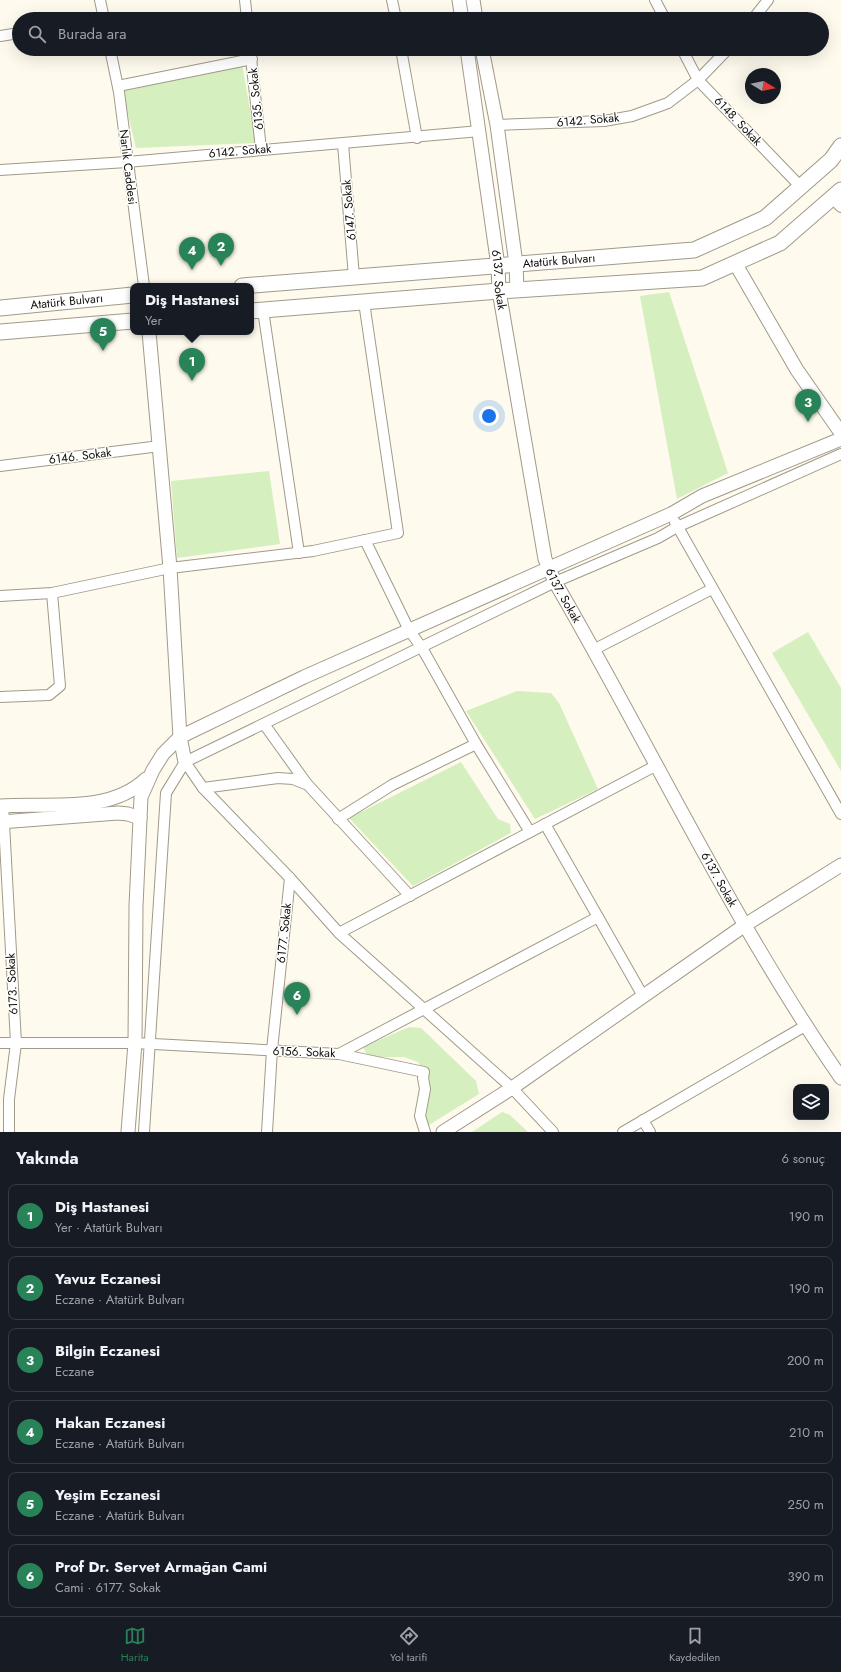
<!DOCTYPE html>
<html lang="tr">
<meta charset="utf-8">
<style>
:root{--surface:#171b24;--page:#20242c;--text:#f1f3f6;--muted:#9ea1a6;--line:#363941;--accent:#288359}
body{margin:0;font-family:Jost,sans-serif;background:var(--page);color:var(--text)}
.controls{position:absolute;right:12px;bottom:12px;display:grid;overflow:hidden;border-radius:8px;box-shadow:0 4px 16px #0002}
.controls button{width:36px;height:36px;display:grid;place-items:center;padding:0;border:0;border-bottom:1px solid var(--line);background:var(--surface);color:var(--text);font:20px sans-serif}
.compass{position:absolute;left:745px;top:68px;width:36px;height:36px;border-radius:50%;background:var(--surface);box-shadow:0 4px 16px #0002;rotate:100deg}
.you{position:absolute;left:489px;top:416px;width:14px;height:14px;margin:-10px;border:3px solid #fff;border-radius:50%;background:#1a73e8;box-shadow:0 0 0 6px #1a73e833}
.badge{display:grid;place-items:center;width:26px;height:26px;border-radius:50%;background:var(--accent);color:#fff;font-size:13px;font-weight:700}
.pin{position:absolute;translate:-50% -33px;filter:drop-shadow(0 1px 2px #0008)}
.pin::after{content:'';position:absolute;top:21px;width:14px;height:12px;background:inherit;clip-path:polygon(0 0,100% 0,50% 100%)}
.popup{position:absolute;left:130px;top:283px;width:124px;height:52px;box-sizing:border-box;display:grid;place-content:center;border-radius:8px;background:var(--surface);filter:drop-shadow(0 1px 3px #0005);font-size:13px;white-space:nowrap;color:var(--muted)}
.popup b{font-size:15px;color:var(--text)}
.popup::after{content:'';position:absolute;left:50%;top:100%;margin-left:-8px;border:8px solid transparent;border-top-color:var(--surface)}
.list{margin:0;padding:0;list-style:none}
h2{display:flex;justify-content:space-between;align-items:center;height:52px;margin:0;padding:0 16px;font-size:17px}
h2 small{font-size:13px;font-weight:400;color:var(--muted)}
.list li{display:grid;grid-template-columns:26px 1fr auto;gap:12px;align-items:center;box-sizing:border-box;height:64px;margin:0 8px 8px;padding:0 8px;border:1px solid var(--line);border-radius:8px}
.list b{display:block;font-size:15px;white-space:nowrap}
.list p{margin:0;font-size:13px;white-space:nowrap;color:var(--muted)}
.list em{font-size:13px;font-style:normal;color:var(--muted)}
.icon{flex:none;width:22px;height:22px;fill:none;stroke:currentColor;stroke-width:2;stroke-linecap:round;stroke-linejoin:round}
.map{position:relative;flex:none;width:841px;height:1132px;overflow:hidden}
.search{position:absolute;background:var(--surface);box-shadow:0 4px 16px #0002;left:12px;right:12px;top:12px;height:44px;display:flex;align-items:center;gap:10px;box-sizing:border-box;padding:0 14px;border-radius:22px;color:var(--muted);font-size:15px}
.sheet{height:484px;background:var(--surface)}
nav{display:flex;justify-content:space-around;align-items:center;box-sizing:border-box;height:56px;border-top:1px solid var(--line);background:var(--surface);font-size:11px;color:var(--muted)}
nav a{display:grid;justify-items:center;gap:2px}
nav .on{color:var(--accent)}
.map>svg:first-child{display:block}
.green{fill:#d6efbf}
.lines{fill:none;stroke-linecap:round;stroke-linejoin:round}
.minor-casing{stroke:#a19a88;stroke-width:12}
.tertiary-casing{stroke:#a19a88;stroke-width:15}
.secondary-casing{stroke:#a19a88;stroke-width:17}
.minor{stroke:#fff;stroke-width:10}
.tertiary{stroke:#fff;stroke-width:13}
.secondary{stroke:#fff;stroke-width:15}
.labels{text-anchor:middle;stroke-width:3;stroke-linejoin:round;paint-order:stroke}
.street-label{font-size:12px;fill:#0f0d07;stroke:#fff}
</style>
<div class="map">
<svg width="841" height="1132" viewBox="0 0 841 1132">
<rect width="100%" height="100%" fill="#fefaee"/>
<!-- green -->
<g class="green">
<polygon points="242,64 256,143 136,148 122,89"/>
<polygon points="669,292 728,473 677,499 640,296"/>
<polygon points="269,471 280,544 177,558 171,481"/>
<polygon points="808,632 841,688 841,771 772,653"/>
<polygon points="517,691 551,693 559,703 598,789 535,819 466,711"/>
<polygon points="461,762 498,819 510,824 511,833 413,886 349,818"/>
<polygon points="409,1027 421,1028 476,1081 479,1094 421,1130 425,1073 418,1062 404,1057 368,1057 363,1047"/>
<polygon points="502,1112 510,1115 528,1132 472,1132"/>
</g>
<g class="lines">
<!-- minor casing -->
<g class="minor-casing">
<g id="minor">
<polyline points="100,0 104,19"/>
<polyline points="245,0 247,19"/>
<polyline points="392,0 396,19"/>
<polyline points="655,0 665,19"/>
<polyline points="753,19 768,0"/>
<polyline points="0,36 19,33"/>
<polyline points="110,49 119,92 144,286"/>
<polyline points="250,49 261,149"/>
<polyline points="401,49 417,138"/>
<polyline points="682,49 698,80 801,187"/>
<polyline points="118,86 252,59"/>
<polyline points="497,125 604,121 632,116 668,103 698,80 728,49"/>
<polyline points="343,144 354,277"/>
<polyline points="0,170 127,162 480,131"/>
<polyline points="832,198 841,207"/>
<polyline points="263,310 299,553"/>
<polyline points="0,466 160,446"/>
<polyline points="675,522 841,814"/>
<polyline points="365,540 409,630 422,648 476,744 530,832"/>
<polyline points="0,596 52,593 170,568 313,551 398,533 364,302"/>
<polyline points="593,650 712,589"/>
<polyline points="0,697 49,695 60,686 52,593"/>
<polyline points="264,724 307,784"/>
<polyline points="185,762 203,788 290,878 339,933 512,1088 553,1132"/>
<polyline points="203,788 278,778 293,779 308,785 410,896"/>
<polyline points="3,805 16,1043 9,1099 9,1132"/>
<polyline points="338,819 392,785 476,744"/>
<polyline points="545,824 643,996"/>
<polyline points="339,933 657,765"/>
<polyline points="0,1043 135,1043 339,1054 598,917"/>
<polyline points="339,1054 424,1072 423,1078 425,1089 420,1116 425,1132"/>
<polyline points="643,1120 650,1132"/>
<polyline points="144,1132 166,793 185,762 555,582 658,538 677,527 841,454"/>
<polyline points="267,1132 272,1050 290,878"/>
<polyline points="623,1132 805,1026"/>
</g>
</g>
<!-- tertiary casing -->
<g class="tertiary-casing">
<g id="tertiary">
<polyline points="459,0 462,19"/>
<polyline points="473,0 476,19"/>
<path id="s1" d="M467 49 498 266 499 291 545 559 555 582C651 747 732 921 841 1078"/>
<polyline points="482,49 497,125 516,264 517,290"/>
<polyline points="735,263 797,370 841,433"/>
<polyline points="149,332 170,568 180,737 185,762"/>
<path d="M0 806C48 802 108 815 146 779"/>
<polyline points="0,822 118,813 128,814 140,818"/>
<polyline points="128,1132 135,1043 136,906 141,797 153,770 163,754 180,737 304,677 671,514 702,496 841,439"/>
<polyline points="443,1132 512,1088 745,925 841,865"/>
</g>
</g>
<!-- secondary casing -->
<g class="secondary-casing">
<g id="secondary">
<path id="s2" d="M242 286 694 250 765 218 831 160 841 146"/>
<path id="s3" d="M0 308 133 295"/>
<polyline points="251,311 499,291 702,278 780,243 841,190"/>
<polyline points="0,332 133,321"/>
</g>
</g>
<!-- minor -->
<use href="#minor" class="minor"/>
<!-- tertiary -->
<use href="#tertiary" class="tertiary"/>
<!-- secondary -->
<use href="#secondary" class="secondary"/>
</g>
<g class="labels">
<!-- street labels -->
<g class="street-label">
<text transform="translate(256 99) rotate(-96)" y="4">6135. Sokak</text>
<text transform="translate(588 120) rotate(-5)" y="4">6142. Sokak</text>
<text transform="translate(738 121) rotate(46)" y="4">6148. Sokak</text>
<text transform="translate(240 151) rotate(-5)" y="4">6142. Sokak</text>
<text transform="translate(128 167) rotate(83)" y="4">Narlık Caddesi</text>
<text transform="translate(349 210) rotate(-95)" y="4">6147. Sokak</text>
<text dy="4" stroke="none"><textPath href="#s2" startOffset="318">Atatürk Bulvarı</textPath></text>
<text dy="4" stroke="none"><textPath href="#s1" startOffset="233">6137. Sokak</textPath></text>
<text dy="4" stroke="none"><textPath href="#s3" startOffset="67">Atatürk Bulvarı</textPath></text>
<text transform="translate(80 456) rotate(-7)" y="4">6146. Sokak</text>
<text dy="4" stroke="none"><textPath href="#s1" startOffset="557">6137. Sokak</textPath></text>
<text dy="4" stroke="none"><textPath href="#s1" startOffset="881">6137. Sokak</textPath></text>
<text transform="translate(284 933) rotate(-84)" y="4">6177. Sokak</text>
<text transform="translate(12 984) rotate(-93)" y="4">6173. Sokak</text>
<text transform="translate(304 1052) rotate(2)" y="4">6156. Sokak</text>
</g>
</g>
</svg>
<div class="controls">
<button><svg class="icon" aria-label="layers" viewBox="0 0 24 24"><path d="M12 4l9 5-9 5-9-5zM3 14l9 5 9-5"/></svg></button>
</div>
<svg class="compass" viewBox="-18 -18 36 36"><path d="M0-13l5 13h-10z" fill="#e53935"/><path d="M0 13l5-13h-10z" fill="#9ea1a6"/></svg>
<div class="you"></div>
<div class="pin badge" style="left:192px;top:381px">1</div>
<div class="popup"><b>Diş Hastanesi</b>Yer</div>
<div class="pin badge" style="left:221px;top:266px">2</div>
<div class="pin badge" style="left:808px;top:422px">3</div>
<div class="pin badge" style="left:192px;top:270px">4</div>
<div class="pin badge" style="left:103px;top:351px">5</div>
<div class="pin badge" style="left:297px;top:1015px">6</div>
<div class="search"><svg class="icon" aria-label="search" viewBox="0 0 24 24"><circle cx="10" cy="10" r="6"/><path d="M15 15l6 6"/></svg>Burada ara</div>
</div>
<section class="sheet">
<h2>Yakında<small>6 sonuç</small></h2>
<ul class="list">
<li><span class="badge">1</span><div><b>Diş Hastanesi</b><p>Yer · Atatürk Bulvarı</p></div><em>190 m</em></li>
<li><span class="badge">2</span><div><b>Yavuz Eczanesi</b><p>Eczane · Atatürk Bulvarı</p></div><em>190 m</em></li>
<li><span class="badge">3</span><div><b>Bilgin Eczanesi</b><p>Eczane</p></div><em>200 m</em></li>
<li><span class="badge">4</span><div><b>Hakan Eczanesi</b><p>Eczane · Atatürk Bulvarı</p></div><em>210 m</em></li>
<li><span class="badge">5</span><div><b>Yeşim Eczanesi</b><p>Eczane · Atatürk Bulvarı</p></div><em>250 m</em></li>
<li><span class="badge">6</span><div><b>Prof Dr. Servet Armağan Cami</b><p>Cami · 6177. Sokak</p></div><em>390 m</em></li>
</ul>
</section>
<nav>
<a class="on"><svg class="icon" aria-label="map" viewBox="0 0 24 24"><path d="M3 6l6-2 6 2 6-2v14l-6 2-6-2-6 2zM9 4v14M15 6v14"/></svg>Harita</a>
<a><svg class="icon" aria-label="directions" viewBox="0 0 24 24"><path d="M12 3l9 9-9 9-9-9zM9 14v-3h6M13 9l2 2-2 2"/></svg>Yol tarifi</a>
<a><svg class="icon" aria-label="saved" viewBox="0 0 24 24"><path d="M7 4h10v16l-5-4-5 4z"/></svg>Kaydedilen</a>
</nav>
